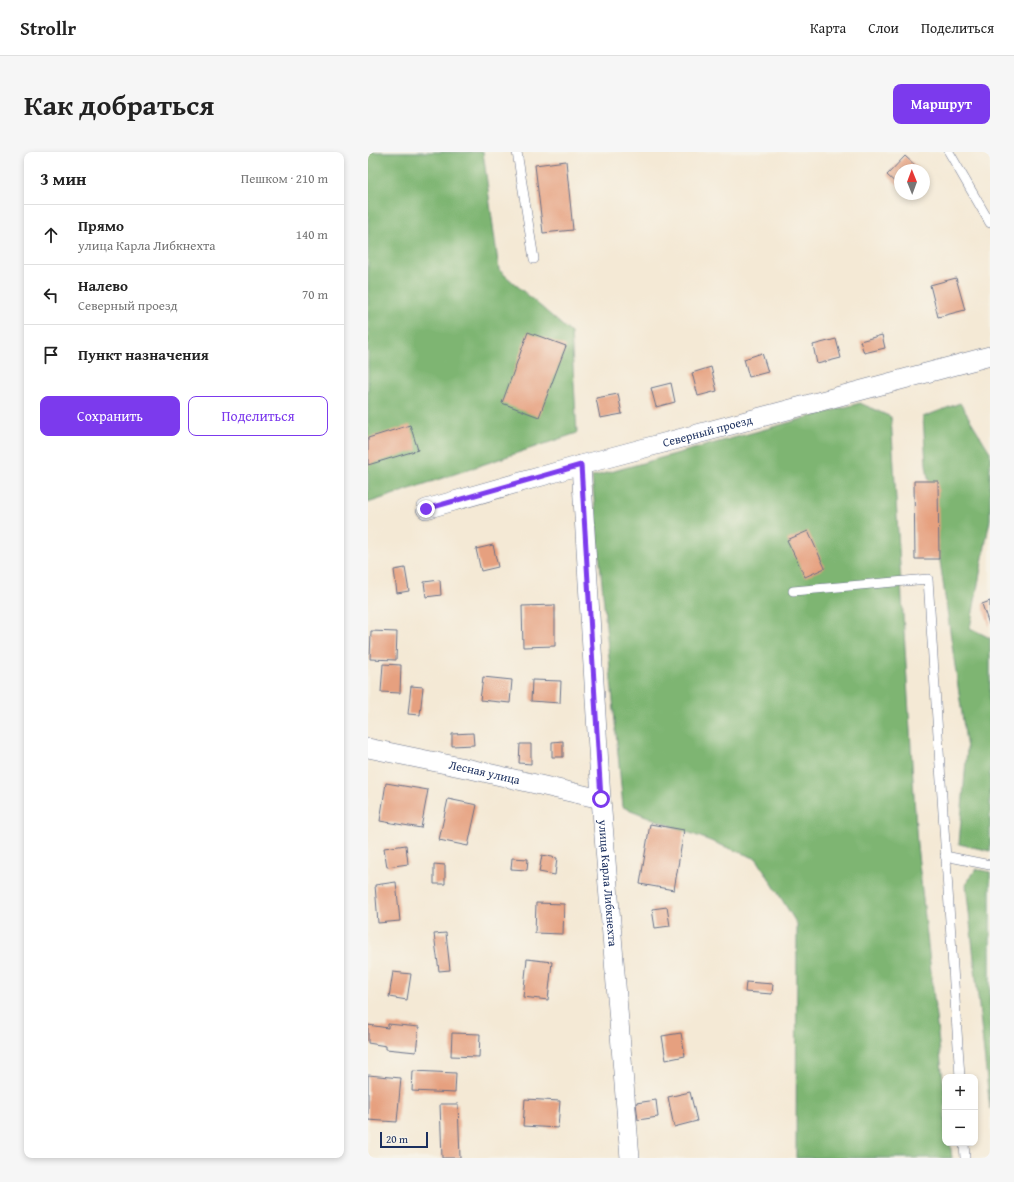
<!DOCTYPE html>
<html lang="ru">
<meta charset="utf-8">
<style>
:root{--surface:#fff;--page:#f6f6f6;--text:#222;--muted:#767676;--line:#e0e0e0;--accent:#7c3aed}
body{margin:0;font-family:"Gentium Book Plus",serif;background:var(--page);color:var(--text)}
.controls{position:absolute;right:12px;bottom:12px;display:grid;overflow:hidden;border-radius:8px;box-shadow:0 2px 6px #0003}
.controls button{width:36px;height:36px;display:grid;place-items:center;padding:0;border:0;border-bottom:1px solid var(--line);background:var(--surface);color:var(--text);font:20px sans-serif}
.compass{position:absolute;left:526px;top:12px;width:36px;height:36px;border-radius:50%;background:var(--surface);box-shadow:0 2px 6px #0003;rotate:359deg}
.scale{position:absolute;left:12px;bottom:10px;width:48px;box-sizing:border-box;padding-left:4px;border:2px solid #1b2f5e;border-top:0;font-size:11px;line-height:14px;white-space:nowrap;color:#1b2f5e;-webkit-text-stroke:3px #f7f3e8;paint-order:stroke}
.stop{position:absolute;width:12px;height:12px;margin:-9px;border:3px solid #7c3aed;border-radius:50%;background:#fff}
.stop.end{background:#7c3aed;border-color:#fff;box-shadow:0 1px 4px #0008}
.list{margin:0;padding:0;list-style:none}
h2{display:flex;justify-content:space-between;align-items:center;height:52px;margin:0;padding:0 16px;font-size:17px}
h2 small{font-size:13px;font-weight:400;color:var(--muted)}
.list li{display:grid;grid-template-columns:26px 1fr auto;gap:12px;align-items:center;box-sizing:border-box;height:60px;padding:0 16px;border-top:1px solid var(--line)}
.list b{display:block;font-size:15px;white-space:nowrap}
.list p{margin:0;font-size:13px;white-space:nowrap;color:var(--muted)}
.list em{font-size:13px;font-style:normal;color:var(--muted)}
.actions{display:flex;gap:8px;padding:12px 16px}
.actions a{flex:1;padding:9px 0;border:1px solid var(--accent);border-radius:8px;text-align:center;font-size:14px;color:var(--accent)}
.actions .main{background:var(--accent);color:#fff}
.icon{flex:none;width:22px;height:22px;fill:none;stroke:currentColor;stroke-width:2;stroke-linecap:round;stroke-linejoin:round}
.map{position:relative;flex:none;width:622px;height:1006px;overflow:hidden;border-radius:8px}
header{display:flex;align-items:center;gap:24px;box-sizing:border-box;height:56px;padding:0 20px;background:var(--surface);border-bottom:1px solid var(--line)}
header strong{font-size:19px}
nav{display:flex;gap:22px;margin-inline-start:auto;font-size:14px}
.intro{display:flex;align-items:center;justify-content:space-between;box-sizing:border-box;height:96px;padding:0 24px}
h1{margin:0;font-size:28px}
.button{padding:10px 18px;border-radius:8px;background:var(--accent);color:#fff;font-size:14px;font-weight:700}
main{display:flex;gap:24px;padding:0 24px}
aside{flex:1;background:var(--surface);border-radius:8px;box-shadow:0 2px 6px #0003}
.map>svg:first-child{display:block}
.forest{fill:#7eb572;stroke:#4c7268}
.building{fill:#e6a07f}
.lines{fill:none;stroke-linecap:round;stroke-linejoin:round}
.lane-casing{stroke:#677088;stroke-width:10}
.street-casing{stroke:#677088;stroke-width:20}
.lane{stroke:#fff;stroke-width:9}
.street{stroke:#fff;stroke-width:19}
.route{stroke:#7c3aed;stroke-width:5}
.labels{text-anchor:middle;stroke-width:3;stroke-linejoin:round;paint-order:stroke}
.street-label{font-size:12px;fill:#1b2f5e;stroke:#f7f3e8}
</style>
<header>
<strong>Strollr</strong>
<nav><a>Карта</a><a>Слои</a><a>Поделиться</a></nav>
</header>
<div class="intro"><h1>Как добраться</h1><a class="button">Маршрут</a></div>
<main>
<aside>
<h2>3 мин<small>Пешком · 210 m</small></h2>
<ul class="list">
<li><svg class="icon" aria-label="ahead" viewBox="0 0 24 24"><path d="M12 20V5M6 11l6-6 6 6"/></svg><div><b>Прямо</b><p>улица Карла Либкнехта</p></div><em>140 m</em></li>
<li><svg class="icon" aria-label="left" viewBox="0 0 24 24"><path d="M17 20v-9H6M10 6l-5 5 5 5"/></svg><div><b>Налево</b><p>Северный проезд</p></div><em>70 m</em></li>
<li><svg class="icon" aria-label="arrive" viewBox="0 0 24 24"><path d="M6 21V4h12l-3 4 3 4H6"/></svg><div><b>Пункт назначения</b></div></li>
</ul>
<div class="actions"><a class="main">Сохранить</a><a>Поделиться</a></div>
</aside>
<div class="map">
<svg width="622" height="1006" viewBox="0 0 622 1006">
<rect width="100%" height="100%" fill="#f7f3e8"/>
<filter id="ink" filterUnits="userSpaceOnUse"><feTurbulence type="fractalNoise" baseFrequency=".025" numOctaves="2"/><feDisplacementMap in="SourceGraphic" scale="8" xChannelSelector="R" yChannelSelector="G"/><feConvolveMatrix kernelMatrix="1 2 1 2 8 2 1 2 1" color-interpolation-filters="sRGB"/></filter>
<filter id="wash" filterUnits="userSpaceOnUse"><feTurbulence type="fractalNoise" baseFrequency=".012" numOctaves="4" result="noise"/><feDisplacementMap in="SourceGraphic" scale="16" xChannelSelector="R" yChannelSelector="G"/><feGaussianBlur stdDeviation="0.9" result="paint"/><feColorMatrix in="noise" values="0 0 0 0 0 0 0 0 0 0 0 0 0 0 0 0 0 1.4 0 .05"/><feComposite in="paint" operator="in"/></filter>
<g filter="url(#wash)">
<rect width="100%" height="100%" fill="#f4e9d5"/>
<!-- forest -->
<g class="forest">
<polygon points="0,0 115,0 131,118 203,181 209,281 0,351"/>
<polygon points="492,251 523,265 549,693 577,946 577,991 582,991 584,1006 428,1006 429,772 389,707 255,655 224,325"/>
<polygon points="592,251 622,300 622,367 602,476 622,486 622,699 591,692 599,597 558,312 555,265"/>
<polygon points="608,717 622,720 622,957 598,732"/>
</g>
<g id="blocks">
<!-- building -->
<g class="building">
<polygon points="537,4 550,16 549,18 532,18 532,35 519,23"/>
<polygon points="198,9 205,78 175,81 167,13"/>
<polygon points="588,126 597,158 570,165 562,133"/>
<polygon points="160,180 198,194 171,265 134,251"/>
<polygon points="514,183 517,196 496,201 492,189"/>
<polygon points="468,187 473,206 449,212 445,193"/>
<polygon points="394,201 400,220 381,225 376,207"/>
<polygon points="343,215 349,239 330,244 324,221"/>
<polygon points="303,231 307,250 288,255 283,236"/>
<polygon points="250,242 254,262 232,266 228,246"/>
<polygon points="42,273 50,298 0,313 0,286"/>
<polygon points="546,329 570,329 571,407 547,407"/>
<polygon points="440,379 457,416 437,425 419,388"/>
<polygon points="125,393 130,415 113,419 108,397"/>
<polygon points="37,416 41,439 29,441 26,418"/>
<polygon points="72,428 73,443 58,445 56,430"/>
<polygon points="622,449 622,475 614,452"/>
<polygon points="187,453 187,494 155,495 154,454"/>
<polygon points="3,479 29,480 28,508 2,507"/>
<polygon points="15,512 33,513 32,541 13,540"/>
<polygon points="115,525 144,528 142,551 112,548"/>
<polygon points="164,528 193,529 192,551 163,549"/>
<polygon points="43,534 55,535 52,563 40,562"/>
<polygon points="105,581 106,593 84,594 84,582"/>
<polygon points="195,589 195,605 184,605 184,590"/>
<polygon points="152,592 163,592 163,612 151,611"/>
<polygon points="18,631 60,638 53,676 12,669"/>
<polygon points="80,647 109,653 100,694 71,688"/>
<polygon points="282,672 316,678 306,738 272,732"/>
<polygon points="38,693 40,712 19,715 16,696"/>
<polygon points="174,703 189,706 187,723 171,720"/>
<polygon points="144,706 160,707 159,718 143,717"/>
<polygon points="66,712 77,713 77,732 66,732"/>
<polygon points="28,730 32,769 10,771 7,733"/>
<polygon points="168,751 196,752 195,782 167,781"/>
<polygon points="299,755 302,774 287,776 284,757"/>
<polygon points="78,781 82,818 71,819 66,782"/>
<polygon points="159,807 184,810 180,848 155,845"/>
<polygon points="25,820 43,822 39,848 21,845"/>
<polygon points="378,830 405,832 404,842 377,840"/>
<polygon points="20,872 51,875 48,900 18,897 18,894 0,891 0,873 20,876"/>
<polygon points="84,881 112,882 111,905 83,904"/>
<polygon points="313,881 317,904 298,908 294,884"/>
<polygon points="45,919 88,921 87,941 44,939"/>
<polygon points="0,923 33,926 29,970 0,968"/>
<polygon points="322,940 329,969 306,975 300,945"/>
<polygon points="157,947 192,949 190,976 155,974"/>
<polygon points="288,948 290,965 270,968 268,951"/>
<polygon points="72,952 90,952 92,1006 74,1006"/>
</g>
</g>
</g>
<g filter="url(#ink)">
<use href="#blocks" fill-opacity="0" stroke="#677088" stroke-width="1"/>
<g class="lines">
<!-- lane casing -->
<g class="lane-casing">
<g id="lane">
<polyline points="149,0 166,107"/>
<polyline points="581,0 622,71"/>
<polyline points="425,439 560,427 592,925"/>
<polyline points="577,704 622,713"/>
<polyline points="596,991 597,1006"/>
</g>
</g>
<!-- street casing -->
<g class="street-casing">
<g id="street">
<path id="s1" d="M213 313 233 647 262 1006"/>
<path id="s2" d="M58 357 213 313 622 204"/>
<path id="s3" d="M0 596 102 617 233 647"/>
</g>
</g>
<!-- lane -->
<use href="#lane" class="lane"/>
<!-- street -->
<use href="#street" class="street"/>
</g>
</g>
<g class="lines" filter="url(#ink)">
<!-- route -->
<polyline class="route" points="58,357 213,313 233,647"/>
</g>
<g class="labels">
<!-- street labels -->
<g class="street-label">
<text dy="4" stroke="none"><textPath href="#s2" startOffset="292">Северный проезд</textPath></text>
<text dy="4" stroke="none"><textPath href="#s3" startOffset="119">Лесная улица</textPath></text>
<text dy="4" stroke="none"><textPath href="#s1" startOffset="419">улица Карла Либкнехта</textPath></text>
</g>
</g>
</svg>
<div class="controls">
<button>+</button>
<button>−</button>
</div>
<svg class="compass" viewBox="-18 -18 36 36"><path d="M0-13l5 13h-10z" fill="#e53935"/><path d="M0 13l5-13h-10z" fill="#767676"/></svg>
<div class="scale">20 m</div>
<div class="stop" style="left:233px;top:647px"></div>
<div class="stop end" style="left:58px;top:357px"></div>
</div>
</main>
